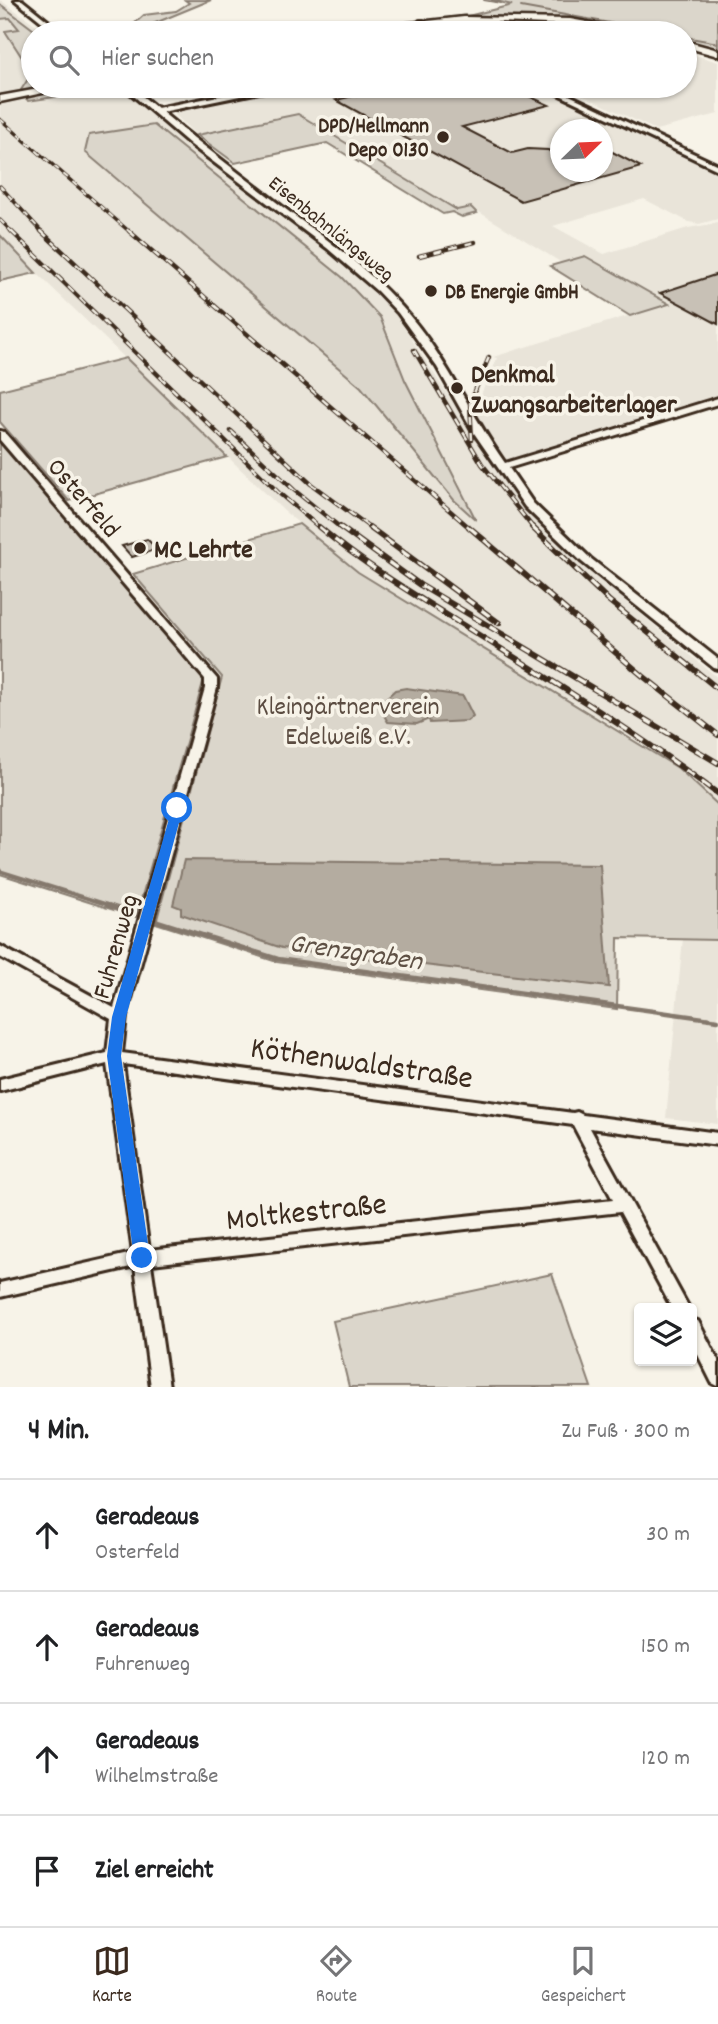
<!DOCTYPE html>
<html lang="de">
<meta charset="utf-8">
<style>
:root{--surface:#fff;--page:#f6f6f6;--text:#202124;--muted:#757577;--line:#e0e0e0;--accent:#3b2a1e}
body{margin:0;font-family:Dekko,sans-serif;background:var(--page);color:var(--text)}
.controls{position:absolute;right:21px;bottom:21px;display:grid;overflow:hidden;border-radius:7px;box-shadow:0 2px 5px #0004}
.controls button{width:63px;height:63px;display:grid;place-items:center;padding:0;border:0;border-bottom:2px solid var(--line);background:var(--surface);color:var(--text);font:35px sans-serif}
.compass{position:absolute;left:550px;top:119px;width:63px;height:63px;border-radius:50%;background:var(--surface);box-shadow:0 2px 5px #0004;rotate:67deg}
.stop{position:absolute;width:21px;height:21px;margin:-16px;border:5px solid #1a73e8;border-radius:50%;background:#fff}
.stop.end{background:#1a73e8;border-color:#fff;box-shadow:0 2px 7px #0008}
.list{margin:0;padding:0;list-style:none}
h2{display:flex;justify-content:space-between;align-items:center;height:91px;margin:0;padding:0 28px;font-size:30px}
h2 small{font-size:23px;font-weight:400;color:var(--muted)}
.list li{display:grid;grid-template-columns:46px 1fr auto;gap:21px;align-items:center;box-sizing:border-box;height:112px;padding:0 28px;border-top:2px solid var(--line)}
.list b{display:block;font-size:26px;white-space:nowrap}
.list p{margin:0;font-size:23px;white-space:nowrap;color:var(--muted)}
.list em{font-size:23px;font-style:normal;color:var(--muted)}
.icon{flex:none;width:38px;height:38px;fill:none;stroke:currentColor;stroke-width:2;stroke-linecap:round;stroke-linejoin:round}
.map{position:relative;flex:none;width:718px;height:1387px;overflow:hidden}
.search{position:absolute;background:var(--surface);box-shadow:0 2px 5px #0004;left:21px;right:21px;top:21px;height:77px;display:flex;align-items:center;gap:18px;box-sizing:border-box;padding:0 24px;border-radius:38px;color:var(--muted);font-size:26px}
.sheet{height:539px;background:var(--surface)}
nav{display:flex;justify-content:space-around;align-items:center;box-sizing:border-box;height:98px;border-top:2px solid var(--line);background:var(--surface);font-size:19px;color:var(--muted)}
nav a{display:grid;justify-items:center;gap:4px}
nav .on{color:var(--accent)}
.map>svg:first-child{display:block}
.built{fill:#e9e4d9;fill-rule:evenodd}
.green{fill:#dbd6cb;stroke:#8b8074;stroke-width:2}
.water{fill:#b4aca0;stroke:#84786c;stroke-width:2}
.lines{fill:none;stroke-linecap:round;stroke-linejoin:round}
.stream-far2{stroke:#84786c;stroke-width:2}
.stream-far1{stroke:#84786c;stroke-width:3.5}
.stream{stroke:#84786c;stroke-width:4.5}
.building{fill:#c8c1b6;stroke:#3b2a1e;stroke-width:2}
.street-casing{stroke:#3b2a1e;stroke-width:6}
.secondary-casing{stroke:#3b2a1e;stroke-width:5}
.street{fill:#f7f3e8;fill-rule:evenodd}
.secondary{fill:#f7f3e8;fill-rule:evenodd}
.rail-far2-casing{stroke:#3b2a1e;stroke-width:3.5}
.rail-far1-casing{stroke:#3b2a1e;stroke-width:4.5}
.rail-casing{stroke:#3b2a1e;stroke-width:6}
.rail-far2{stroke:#f7f3e8;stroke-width:2;stroke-dasharray:6;stroke-linecap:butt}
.rail-far1{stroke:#f7f3e8;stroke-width:2.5;stroke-dasharray:8;stroke-linecap:butt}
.rail{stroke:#f7f3e8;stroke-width:3.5;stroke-dasharray:10;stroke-linecap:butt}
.route{fill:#1a73e8}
.poi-dot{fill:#3b2a1e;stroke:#f7f3e8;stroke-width:2.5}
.labels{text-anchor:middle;stroke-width:7;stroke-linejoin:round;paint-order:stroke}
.far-poi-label{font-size:21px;font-weight:bold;fill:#3b2a1e;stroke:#f7f3e8;text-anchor:end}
.far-street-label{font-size:21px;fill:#3b2a1e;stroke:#f7f3e8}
.poi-label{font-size:26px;font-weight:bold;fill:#3b2a1e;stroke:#f7f3e8;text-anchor:start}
.street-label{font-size:26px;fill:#3b2a1e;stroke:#f7f3e8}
.park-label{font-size:26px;fill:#5b4c41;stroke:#f7f3e8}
.water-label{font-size:28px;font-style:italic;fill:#5f5145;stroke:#f7f3e8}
.near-street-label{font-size:32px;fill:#3b2a1e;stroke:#f7f3e8}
</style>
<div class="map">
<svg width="718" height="1387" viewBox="0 0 718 1387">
<rect width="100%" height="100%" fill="#f7f3e8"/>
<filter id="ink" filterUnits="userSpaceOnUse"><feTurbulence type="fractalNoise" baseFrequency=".0143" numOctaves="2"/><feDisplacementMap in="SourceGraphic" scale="14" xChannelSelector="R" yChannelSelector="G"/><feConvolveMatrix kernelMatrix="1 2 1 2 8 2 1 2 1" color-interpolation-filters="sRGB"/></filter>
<g filter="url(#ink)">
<!-- built -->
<g class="built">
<path d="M0 0 48 33H33V86H118L132 96 362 280 394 312 450 398 477 396 474 418 481 429 478 417 482 392 497 358 493 357 667 304 585 256 562 263 471 207 457 211 298 114 196 135 172 112 296 86H537L718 173V219L699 224 689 222 644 199 553 226 604 254 688 228 718 223V406L499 470 526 509 625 601 718 678V805L679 768 654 751 358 572 284 511 18 255 0 235ZM560 130H602V172H560Z"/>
<polygon points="496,24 544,25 605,33 459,33 472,25"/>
<polygon points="685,52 718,62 718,114 656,130 563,86 685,86"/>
<polygon points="683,938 718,940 718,1124 666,1118"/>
</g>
<!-- green -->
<g class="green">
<polygon points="185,0 211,0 131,33 124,33 144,15 176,11 189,3"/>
<polygon points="491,0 718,0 718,52 685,42 685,33 646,33 556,18 468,16 512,5"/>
<polygon points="0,4 38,33 33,33 33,86 105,86 110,89 28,101 21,90 32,73 5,31 19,29 10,18 0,19"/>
<polygon points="298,114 457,210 471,207 477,213 462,217 452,212 443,214 327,143 235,163 197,135"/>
<polygon points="154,125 342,277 380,317 405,380 476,520 454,500 361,387 85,152 89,135"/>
<polygon points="0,235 36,273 0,281"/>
<polygon points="585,256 669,304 630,316 550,266"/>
<polygon points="126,358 227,457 69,501 0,422 0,390"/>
<polygon points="0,442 204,679 136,917 0,874"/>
<polygon points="299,524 358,572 678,768 718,805 718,940 618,938 617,1009 277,962 156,923 222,677 133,574"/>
<polygon points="552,1274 591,1387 349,1387 333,1321"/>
</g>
<!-- water -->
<g class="water">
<polygon points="406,688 463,696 473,716 467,721 430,723 429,719 417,724 388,722 382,712 384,700 395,690"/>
<polygon points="184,860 600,865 609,987 282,948 181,914 181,908 173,905"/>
</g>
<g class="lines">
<!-- stream-far2 -->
<g class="stream-far2">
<polyline points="484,0 501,3"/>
<polyline points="521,7 665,33"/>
<polyline points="685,37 718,43"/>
</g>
<!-- stream-far1 -->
<polyline class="stream-far1" points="0,871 112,906"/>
<!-- stream -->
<polyline class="stream" points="107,905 278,959 718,1020"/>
</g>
<!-- building -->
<g class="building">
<polygon points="395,86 485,86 485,88 506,86 549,105 462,127 512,153 528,149 548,150 561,157 561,172 603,172 603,147 641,167 521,201 336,100"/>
<polygon points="718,274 718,324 660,293"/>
<polygon points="147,539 157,549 132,557 122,546"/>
</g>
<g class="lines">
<!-- street casing -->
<g class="street-casing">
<g id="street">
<polygon points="15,0 22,0 63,33 56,33"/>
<polygon points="420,21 424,21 443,33 436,33 420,23"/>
<path d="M122 86H130L157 108 269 86H283L279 88 162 112C204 147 248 180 292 214 331 242 370 271 402 307 444 353 469 412 505 463L718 398V404L509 468 533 503 590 558 718 659V669L714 668 582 562 525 507 474 433 437 367 398 313 377 291 327 248 191 145Z"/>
<polygon points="541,86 550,86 718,165 718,170"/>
<path d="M0 431 4 432 217 679V688L126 1017 122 1053 573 1113 577 1112 583 1115 718 1133V1145L590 1128 689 1308H672L620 1212 151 1264 169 1387H151L135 1266 0 1297V1283L133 1253 107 1064 0 1091V1079L107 1053 111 1019 0 957V946L114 1008 205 688V679L0 440ZM123 1064 573 1125 613 1200 149 1250Z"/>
<polygon points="692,1319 698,1321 718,1360 718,1386 712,1383 692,1343"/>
</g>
</g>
<!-- secondary casing -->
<g class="secondary-casing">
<g id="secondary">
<polygon points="464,17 570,19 647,33 627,33 570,25 499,22 351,33 392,25"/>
<polygon points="685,41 718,50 718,56 685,47"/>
<polygon points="55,86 76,86 0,102 0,96"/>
</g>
</g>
<!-- street -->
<use href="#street" class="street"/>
<!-- secondary -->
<use href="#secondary" class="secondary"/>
<!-- rail-far2 casing -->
<g class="rail-far2-casing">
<g id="rail-far2">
<polyline points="0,119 131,233"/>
<polyline points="0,186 43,233"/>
<polyline points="0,220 13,233"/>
</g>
</g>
<!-- rail-far1 casing -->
<g class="rail-far1-casing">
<g id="rail-far1">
<polyline points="11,231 280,494 321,529"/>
<polyline points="41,231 311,484 372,529"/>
<polyline points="129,231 471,529"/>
<polyline points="419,256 475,242"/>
<polyline points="414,350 482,464 534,529"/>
<polyline points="231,431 294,490 342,529"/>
<polyline points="472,440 470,403 489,357"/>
</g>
</g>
<!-- rail casing -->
<g class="rail-casing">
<g id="rail">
<path d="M319 527C367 567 421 599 474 632 557 684 640 735 718 794"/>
<polyline points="340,527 420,585 718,763"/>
<polyline points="369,527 499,623"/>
<polyline points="469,527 643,676 718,735"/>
<polyline points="532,527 608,600 718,689"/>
</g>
</g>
<!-- rail-far2 -->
<use href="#rail-far2" class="rail-far2"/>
<!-- rail-far1 -->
<use href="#rail-far1" class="rail-far1"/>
<!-- rail -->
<use href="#rail" class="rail"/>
</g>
</g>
<!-- route -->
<polygon class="route" points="173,805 183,808 126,1017 121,1056 150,1258 142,1264 134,1258 107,1056 112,1017"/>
<!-- markers -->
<g class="poi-dot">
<circle cx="443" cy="137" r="7"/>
<circle cx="431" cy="291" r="7"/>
<circle cx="457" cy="388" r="7"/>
<circle cx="140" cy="548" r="7"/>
</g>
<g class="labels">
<!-- far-poi labels -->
<g class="far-poi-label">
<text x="429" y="132">DPD/Hellmann<tspan x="429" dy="24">Depo 0130</tspan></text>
<text x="445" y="298" text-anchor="start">DB Energie GmbH</text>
</g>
<!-- far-street labels -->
<g class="far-street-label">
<text transform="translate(332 228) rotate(39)" y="7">Eisenbahnlängsweg</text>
</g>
<!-- poi labels -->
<g class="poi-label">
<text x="471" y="382">Denkmal<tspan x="471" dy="30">Zwangsarbeiterlager</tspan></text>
<text x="154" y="557">MC Lehrte</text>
</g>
<!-- street labels -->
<g class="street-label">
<text transform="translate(85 497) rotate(49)" y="9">Osterfeld</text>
<text transform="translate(114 946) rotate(-74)" y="9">Fuhrenweg</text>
</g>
<!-- park labels -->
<g class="park-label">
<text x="348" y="714">Kleingärtnerverein<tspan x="348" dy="30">Edelweiß e.V.</tspan></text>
</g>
<!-- water labels -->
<g class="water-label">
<text transform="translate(356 950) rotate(8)" y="10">Grenzgraben</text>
</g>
<!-- near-street labels -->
<g class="near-street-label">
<text transform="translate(362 1061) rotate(8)" y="11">Köthenwaldstraße</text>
<text transform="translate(306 1210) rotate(-6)" y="11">Moltkestraße</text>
</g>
</g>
</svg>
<div class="controls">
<button><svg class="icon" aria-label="layers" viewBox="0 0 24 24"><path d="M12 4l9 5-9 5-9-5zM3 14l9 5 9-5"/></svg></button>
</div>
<svg class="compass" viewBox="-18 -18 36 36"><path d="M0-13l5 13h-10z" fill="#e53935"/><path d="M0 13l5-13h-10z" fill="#757577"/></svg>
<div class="stop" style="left:177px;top:808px"></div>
<div class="stop end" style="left:142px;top:1258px"></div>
<div class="search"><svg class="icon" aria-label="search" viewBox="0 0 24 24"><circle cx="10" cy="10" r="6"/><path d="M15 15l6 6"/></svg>Hier suchen</div>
</div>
<section class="sheet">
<h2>4 Min.<small>Zu Fuß · 300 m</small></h2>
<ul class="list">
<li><svg class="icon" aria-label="ahead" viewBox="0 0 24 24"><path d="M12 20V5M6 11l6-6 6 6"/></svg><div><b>Geradeaus</b><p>Osterfeld</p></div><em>30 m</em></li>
<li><svg class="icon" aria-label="ahead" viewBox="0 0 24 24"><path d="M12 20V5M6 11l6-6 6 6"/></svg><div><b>Geradeaus</b><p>Fuhrenweg</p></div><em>150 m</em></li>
<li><svg class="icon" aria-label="ahead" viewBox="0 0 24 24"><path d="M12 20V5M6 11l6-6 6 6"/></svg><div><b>Geradeaus</b><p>Wilhelmstraße</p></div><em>120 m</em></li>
<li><svg class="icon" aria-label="arrive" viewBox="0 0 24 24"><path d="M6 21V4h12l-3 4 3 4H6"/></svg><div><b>Ziel erreicht</b></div></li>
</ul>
</section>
<nav>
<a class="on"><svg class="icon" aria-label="map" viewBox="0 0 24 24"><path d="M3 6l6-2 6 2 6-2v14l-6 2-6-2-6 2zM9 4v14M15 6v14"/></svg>Karte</a>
<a><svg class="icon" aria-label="directions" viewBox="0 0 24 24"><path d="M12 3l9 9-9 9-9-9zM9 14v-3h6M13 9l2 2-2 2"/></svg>Route</a>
<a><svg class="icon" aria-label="saved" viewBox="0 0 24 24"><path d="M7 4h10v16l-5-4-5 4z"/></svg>Gespeichert</a>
</nav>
